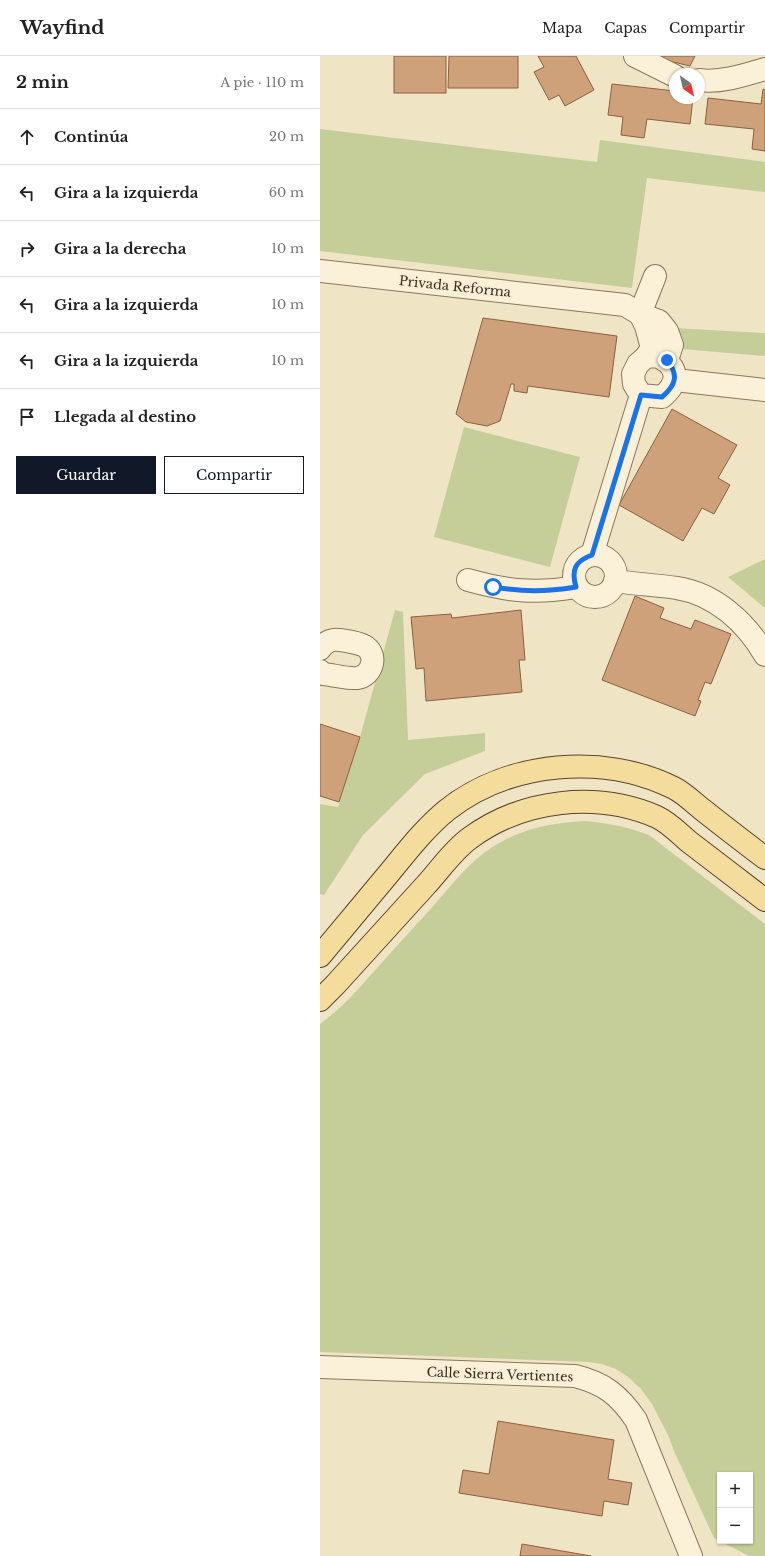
<!DOCTYPE html>
<html lang="es">
<meta charset="utf-8">
<style>
:root{--surface:#fff;--page:#f6f6f6;--text:#222;--muted:#767676;--line:#e0e0e0;--accent:#111827}
body{margin:0;font-family:"Libre Baskerville",serif;background:var(--page);color:var(--text)}
.controls{position:absolute;right:12px;bottom:12px;display:grid;overflow:hidden;border-radius:0px;box-shadow:0 1px 3px #0004}
.controls button{width:36px;height:36px;display:grid;place-items:center;padding:0;border:0;border-bottom:1px solid var(--line);background:var(--surface);color:var(--text);font:20px sans-serif}
.compass{position:absolute;left:349px;top:12px;width:36px;height:36px;border-radius:50%;background:var(--surface);box-shadow:0 1px 3px #0004;rotate:146deg}
.stop{position:absolute;width:12px;height:12px;margin:-9px;border:3px solid #1a73e8;border-radius:50%;background:#fff}
.stop.end{background:#1a73e8;border-color:#fff;box-shadow:0 1px 4px #0008}
.list{margin:0;padding:0;list-style:none}
h2{display:flex;justify-content:space-between;align-items:center;height:52px;margin:0;padding:0 16px;font-size:17px}
h2 small{font-size:13px;font-weight:400;color:var(--muted)}
.list li{display:grid;grid-template-columns:26px 1fr auto;gap:12px;align-items:center;box-sizing:border-box;height:56px;padding:0 16px;border-top:1px solid var(--line)}
.list b{display:block;font-size:15px;white-space:nowrap}
.list em{font-size:13px;font-style:normal;color:var(--muted)}
.actions{display:flex;gap:8px;padding:12px 16px}
.actions a{flex:1;padding:9px 0;border:1px solid var(--accent);border-radius:0px;text-align:center;font-size:14px;color:var(--accent)}
.actions .main{background:var(--accent);color:#fff}
.icon{flex:none;width:22px;height:22px;fill:none;stroke:currentColor;stroke-width:2;stroke-linecap:round;stroke-linejoin:round}
.map{position:relative;flex:none;width:445px;height:1500px;overflow:hidden}
header{display:flex;align-items:center;gap:24px;box-sizing:border-box;height:56px;padding:0 20px;background:var(--surface);border-bottom:1px solid var(--line)}
header strong{font-size:19px}
nav{display:flex;gap:22px;margin-inline-start:auto;font-size:14px}
main{display:flex}
aside{flex:1;background:var(--surface)}
.map>svg:first-child{display:block}
.green{fill:#c5ce98;fill-rule:evenodd}
.building{fill:#cea17a;stroke:#8b613f}
.lines{fill:none;stroke-linecap:round;stroke-linejoin:round}
.minor-casing{stroke:#8b765a;stroke-width:24}
.major-casing{stroke:#59442e;stroke-width:24}
.minor{stroke:#faf1d8;stroke-width:22}
.major{stroke:#f3dc9c;stroke-width:22}
.route{stroke:#1a73e8;stroke-width:5}
.labels{text-anchor:middle;stroke-width:3.5;stroke-linejoin:round;paint-order:stroke}
.street-label{font-size:13px;fill:#3b2d1e;stroke:#f7eed4}
</style>
<header>
<strong>Wayfind</strong>
<nav><a>Mapa</a><a>Capas</a><a>Compartir</a></nav>
</header>
<main>
<aside>
<h2>2 min<small>A pie · 110 m</small></h2>
<ul class="list">
<li><svg class="icon" aria-label="ahead" viewBox="0 0 24 24"><path d="M12 20V5M6 11l6-6 6 6"/></svg><div><b>Continúa</b></div><em>20 m</em></li>
<li><svg class="icon" aria-label="left" viewBox="0 0 24 24"><path d="M17 20v-9H6M10 6l-5 5 5 5"/></svg><div><b>Gira a la izquierda</b></div><em>60 m</em></li>
<li><svg class="icon" aria-label="right" viewBox="0 0 24 24"><path d="M7 20v-9h11M14 6l5 5-5 5"/></svg><div><b>Gira a la derecha</b></div><em>10 m</em></li>
<li><svg class="icon" aria-label="left" viewBox="0 0 24 24"><path d="M17 20v-9H6M10 6l-5 5 5 5"/></svg><div><b>Gira a la izquierda</b></div><em>10 m</em></li>
<li><svg class="icon" aria-label="left" viewBox="0 0 24 24"><path d="M17 20v-9H6M10 6l-5 5 5 5"/></svg><div><b>Gira a la izquierda</b></div><em>10 m</em></li>
<li><svg class="icon" aria-label="arrive" viewBox="0 0 24 24"><path d="M6 21V4h12l-3 4 3 4H6"/></svg><div><b>Llegada al destino</b></div></li>
</ul>
<div class="actions"><a class="main">Guardar</a><a>Compartir</a></div>
</aside>
<div class="map">
<svg width="445" height="1500" viewBox="0 0 445 1500">
<rect width="100%" height="100%" fill="#efe5c5"/>
<!-- green -->
<g class="green">
<polygon points="0,73 277,106 280,84 445,106 445,136 327,122 312,232 0,195"/>
<polygon points="354,272 445,277 445,300 362,293"/>
<polygon points="144,371 260,401 230,511 114,481"/>
<polygon points="445,503 445,552 408,521"/>
<polygon points="75,554 83,556 88,684 165,677 165,695 105,718 43,779 4,839 0,838 0,748 18,751 40,681"/>
<path d="M265 765C288 767 308 771 329 779L445 868V1500H429L394 1482 354 1395 348 1379 332 1348 321 1333 308 1321 296 1313 282 1308 268 1306 0 1296V968C22 952 40 931 58 911 79 887 100 865 121 841 139 820 156 799 181 786 207 771 235 767 265 765ZM400 1419H430V1485H400Z"/>
</g>
<!-- building -->
<g class="building">
<rect x="74" y="0" width="52" height="37"/>
<polygon points="129,0 198,0 198,32 128,32"/>
<polygon points="218,0 256,0 274,34 245,50 239,39 229,44 214,16 224,11"/>
<polygon points="341,0 375,0 370,10 349,5"/>
<polygon points="292,28 355,35 355,42 373,42 370,68 327,63 324,82 301,79 303,61 288,59"/>
<polygon points="443,33 445,34 445,95 432,93 434,73 385,68 388,42 441,48"/>
<polygon points="163,262 297,280 289,341 208,330 207,337 194,335 194,328 191,328 180,365 167,370 146,366 136,358"/>
<polygon points="352,353 417,389 398,422 410,429 394,458 382,452 363,485 299,449"/>
<polygon points="315,540 344,552 340,562 371,573 375,564 411,578 391,628 385,626 378,644 381,645 375,660 282,624"/>
<polygon points="201,554 205,604 199,604 202,636 106,645 104,612 96,613 91,561 131,558 132,562"/>
<polygon points="0,668 40,681 19,746 0,740"/>
<polygon points="178,1365 294,1384 288,1423 312,1427 308,1449 284,1445 282,1460 139,1437 143,1414 169,1418"/>
<polygon points="202,1488 271,1500 200,1500"/>
</g>
<g class="lines">
<!-- minor casing -->
<g class="minor-casing">
<g id="minor">
<polyline points="315,0 355,20"/>
<path d="M379 24C401 27 425 19 445 13"/>
<polyline points="0,215 305,249 320,258 339,265 347,275 352,289 347,304"/>
<polyline points="320,258 326,270 332,292 326,301"/>
<polyline points="320,258 335,220"/>
<path d="M337 300C359 310 360 326 342 341L321 339 314 328 313 318 318 308 326 301Z"/>
<polyline points="355,324 445,334"/>
<polyline points="272,499 321,339"/>
<circle cx="275" cy="520" r="21"/>
<path d="M148 524C187 535 215 538 256 531"/>
<path d="M295 525C315 528 336 529 357 532 395 538 426 566 445 599"/>
<path d="M0 593C3 589 7 585 13 584 19 583 41 587 46 591 58 600 52 620 37 622 27 623 14 619 3 618L0 615"/>
<path d="M0 1311 255 1320C284 1327 299 1339 316 1364L371 1500"/>
</g>
</g>
<!-- major casing -->
<g class="major-casing">
<g id="major">
<path d="M0 900C23 872 47 844 70 816 88 794 105 772 127 754 189 705 284 697 354 732 364 737 374 747 383 754 403 770 424 786 445 802"/>
<path d="M0 944 15 929C45 896 75 863 105 830 120 814 132 795 150 782 203 743 277 735 337 761 348 766 359 777 368 785 394 805 419 824 445 844"/>
</g>
</g>
<!-- minor -->
<use href="#minor" class="minor"/>
<!-- major -->
<use href="#major" class="major"/>
</g>
<g class="lines">
<!-- route -->
<path class="route" d="M173 531C204 536 225 536 256 531 251 514 255 505 272 499L321 339 342 341C356 329 359 319 347 304"/>
</g>
<g class="labels">
<!-- street labels -->
<g class="street-label">
<text transform="translate(135 230) rotate(6)" y="5">Privada Reforma</text>
<text transform="translate(180 1318) rotate(2)" y="5">Calle Sierra Vertientes</text>
</g>
</g>
</svg>
<div class="controls">
<button>+</button>
<button>−</button>
</div>
<svg class="compass" viewBox="-18 -18 36 36"><path d="M0-13l5 13h-10z" fill="#e53935"/><path d="M0 13l5-13h-10z" fill="#767676"/></svg>
<div class="stop" style="left:173px;top:531px"></div>
<div class="stop end" style="left:347px;top:304px"></div>
</div>
</main>
